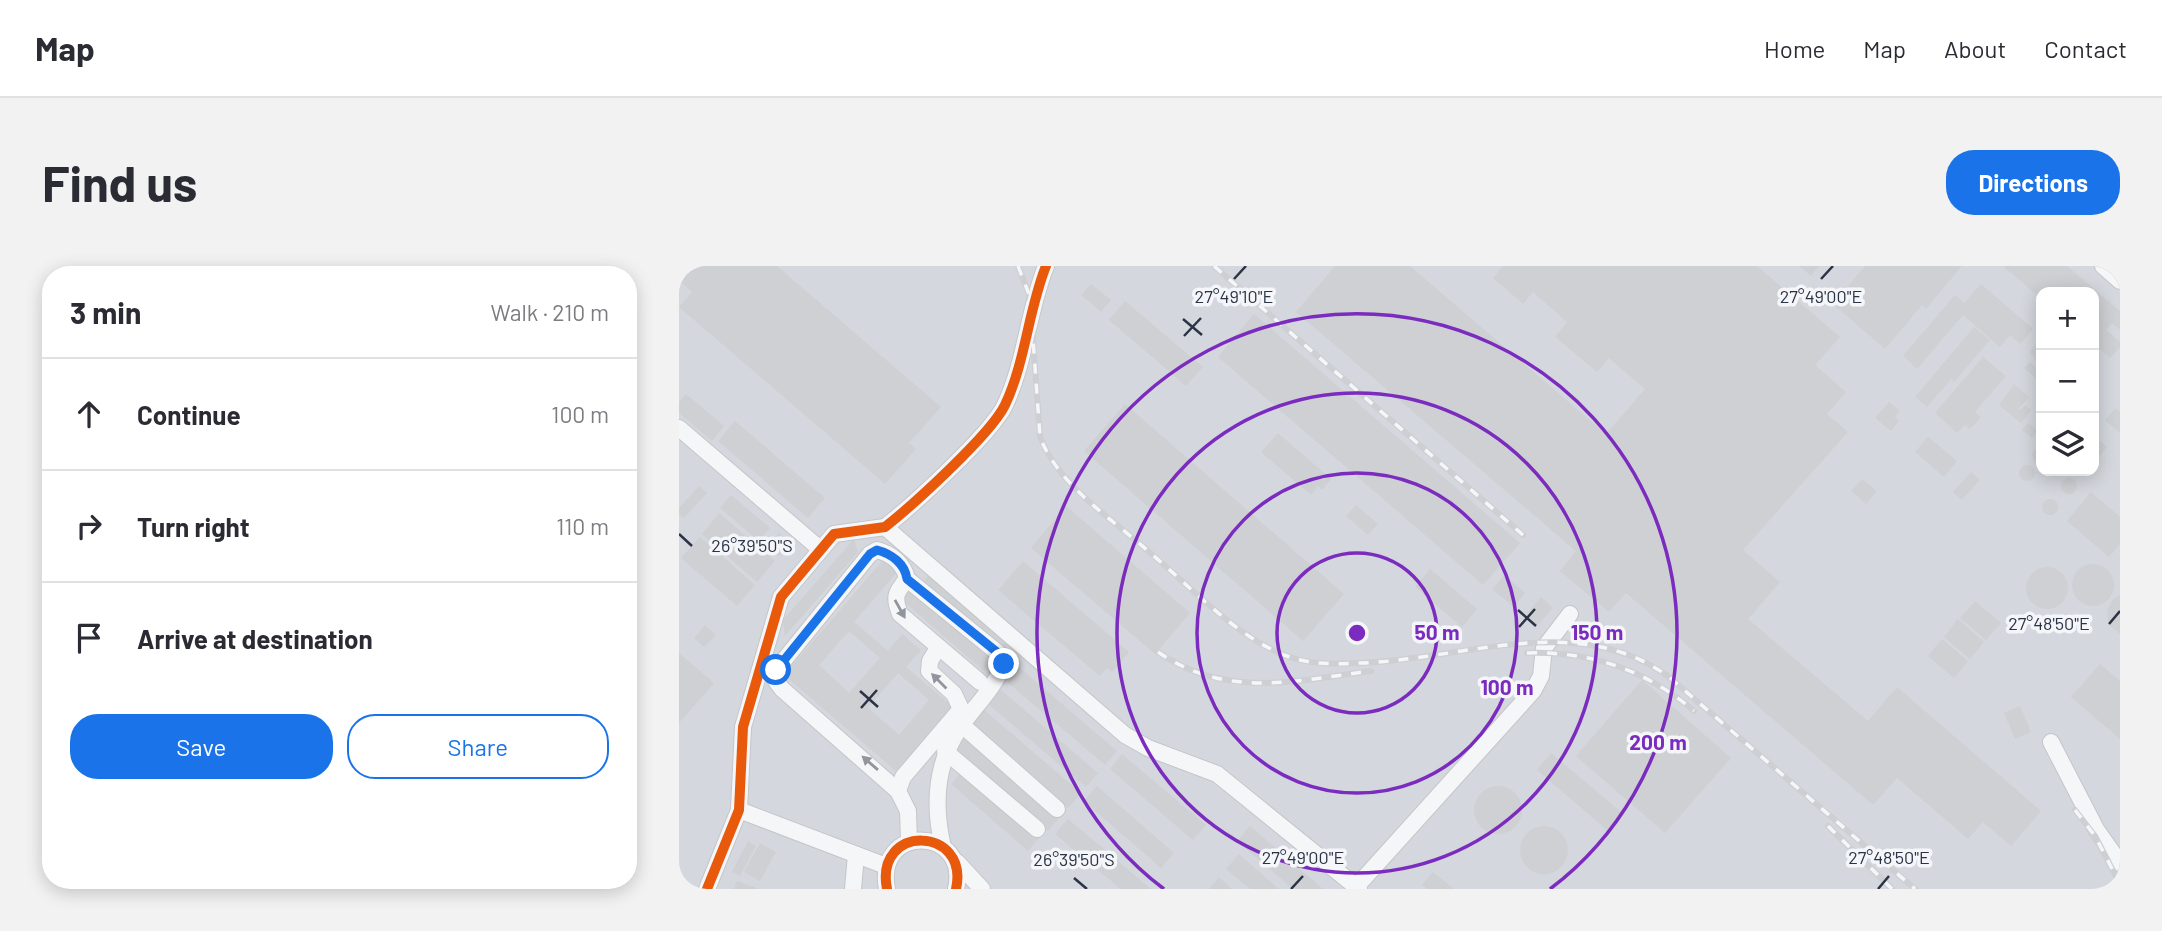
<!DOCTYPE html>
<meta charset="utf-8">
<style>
:root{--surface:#fff;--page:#f2f2f3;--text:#2b2b33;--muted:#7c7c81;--line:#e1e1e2;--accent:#1a73e8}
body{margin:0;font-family:Barlow,sans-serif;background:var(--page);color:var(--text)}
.controls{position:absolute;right:21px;top:21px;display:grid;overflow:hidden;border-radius:14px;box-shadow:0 4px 18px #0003}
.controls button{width:63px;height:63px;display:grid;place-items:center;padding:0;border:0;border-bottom:2px solid var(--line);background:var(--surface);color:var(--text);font:35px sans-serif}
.stop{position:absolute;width:21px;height:21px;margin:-16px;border:5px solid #1a73e8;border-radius:50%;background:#fff}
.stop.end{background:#1a73e8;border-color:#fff;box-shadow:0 2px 7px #0008}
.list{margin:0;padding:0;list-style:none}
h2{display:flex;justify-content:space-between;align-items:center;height:91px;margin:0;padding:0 28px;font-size:30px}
h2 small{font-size:23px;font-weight:400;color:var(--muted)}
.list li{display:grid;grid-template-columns:46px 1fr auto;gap:21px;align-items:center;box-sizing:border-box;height:112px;padding:0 28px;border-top:2px solid var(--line)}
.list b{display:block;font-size:26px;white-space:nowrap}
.list em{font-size:23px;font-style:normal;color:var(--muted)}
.actions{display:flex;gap:14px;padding:21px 28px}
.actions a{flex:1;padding:16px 0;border:2px solid var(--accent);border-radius:28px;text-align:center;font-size:24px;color:var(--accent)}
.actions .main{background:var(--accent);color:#fff}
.icon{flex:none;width:38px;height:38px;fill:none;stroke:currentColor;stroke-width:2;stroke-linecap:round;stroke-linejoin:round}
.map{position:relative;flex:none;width:1441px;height:623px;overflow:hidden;border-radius:28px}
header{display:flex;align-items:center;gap:42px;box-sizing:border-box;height:98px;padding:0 35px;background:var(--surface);border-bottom:2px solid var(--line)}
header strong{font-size:33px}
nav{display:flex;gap:38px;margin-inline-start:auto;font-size:24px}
.intro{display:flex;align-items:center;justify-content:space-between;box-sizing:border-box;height:168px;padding:0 42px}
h1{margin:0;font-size:49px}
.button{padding:18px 32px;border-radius:28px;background:var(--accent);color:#fff;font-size:24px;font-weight:700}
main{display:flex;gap:42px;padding:0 42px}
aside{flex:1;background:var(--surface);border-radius:28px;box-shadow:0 4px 18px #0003}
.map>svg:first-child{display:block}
.built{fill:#d4d7dd;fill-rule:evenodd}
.building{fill:#ced0d3;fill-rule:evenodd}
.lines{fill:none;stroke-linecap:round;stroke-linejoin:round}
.minor-casing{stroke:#c4c6c8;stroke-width:18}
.minor{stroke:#f5f6f7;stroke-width:16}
.rail-casing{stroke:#cecfd2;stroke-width:6}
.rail{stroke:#f4f6f9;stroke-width:3.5;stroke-dasharray:10;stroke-linecap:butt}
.cycleway-casing{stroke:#f4f6f9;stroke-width:15}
.cycleway{stroke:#e8590c;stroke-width:10}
.oneway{fill:#90959e}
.route{stroke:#1a73e8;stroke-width:9}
.ticks{fill:none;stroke:#2b3445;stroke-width:2.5}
.ring{fill:none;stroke:#7b2cbf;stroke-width:3.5}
.ticks-label{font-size:18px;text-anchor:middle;fill:#2b3445;stroke:#f4f6f9;stroke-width:7;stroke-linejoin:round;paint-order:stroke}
.centre{fill:#7b2cbf;stroke:#f4f6f9;stroke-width:3.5}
.ring-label{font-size:21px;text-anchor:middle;font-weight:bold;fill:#7b2cbf;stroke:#f4f6f9;stroke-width:7;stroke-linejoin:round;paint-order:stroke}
</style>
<header>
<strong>Map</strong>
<nav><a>Home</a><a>Map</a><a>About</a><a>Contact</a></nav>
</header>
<div class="intro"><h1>Find us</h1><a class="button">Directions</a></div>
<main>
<aside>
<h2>3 min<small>Walk · 210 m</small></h2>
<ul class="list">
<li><svg class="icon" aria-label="ahead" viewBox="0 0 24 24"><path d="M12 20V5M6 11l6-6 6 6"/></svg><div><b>Continue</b></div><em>100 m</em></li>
<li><svg class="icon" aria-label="right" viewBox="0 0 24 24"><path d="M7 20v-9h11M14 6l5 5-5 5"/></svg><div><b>Turn right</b></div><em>110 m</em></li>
<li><svg class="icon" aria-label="arrive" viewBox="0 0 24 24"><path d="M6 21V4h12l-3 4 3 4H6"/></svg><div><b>Arrive at destination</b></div></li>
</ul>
<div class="actions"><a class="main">Save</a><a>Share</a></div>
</aside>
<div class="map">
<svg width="1441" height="623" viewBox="0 0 1441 623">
<rect width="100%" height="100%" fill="#e6e8ea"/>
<!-- built -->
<path class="built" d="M0 0H1441V623H0ZM1362 26H1415V205H1362Z"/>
<!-- building -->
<g class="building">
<polygon points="0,0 98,0 262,141 230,177 237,183 206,218 0,41 13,26 0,14"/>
<polygon points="656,0 731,0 927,168 966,123 930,92 918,106 876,71 888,56 854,26 844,38 814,12 824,0 1078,0 1161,71 1136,99 1167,126 1148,148 1169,166 1064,284 1101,316 1069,353 1189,455 1218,421 1362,545 1332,580 1304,556 1289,573 1218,512 1194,539 947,327 930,346 881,305 897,285 617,46"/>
<polygon points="1120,0 1140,0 1132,10"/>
<polygon points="1186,0 1283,0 1247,43 1243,39 1206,83 1154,38"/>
<polygon points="1324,0 1388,0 1441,45 1441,64 1433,57 1427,64 1441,76 1441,81 1431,92 1415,78 1415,26 1362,26 1362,33"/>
<polygon points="412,18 432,34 422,46 402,29"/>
<polygon points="1302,18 1354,63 1341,78 1331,69 1321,81 1284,49 1238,103 1224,90 1276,29 1285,37"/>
<polygon points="446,35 524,101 507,120 430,54"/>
<polygon points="575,48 841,277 804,319 539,91"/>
<polygon points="1295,61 1311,74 1275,116 1272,113 1248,141 1236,131"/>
<polygon points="1362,72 1362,102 1351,86"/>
<polygon points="1304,91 1327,110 1296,146 1302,151 1291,163 1286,159 1278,167 1256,147"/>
<polygon points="1351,96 1362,106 1362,117 1345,102"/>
<polygon points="1335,118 1350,131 1340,142 1342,144 1346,139 1352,144 1342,157 1320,139"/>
<polygon points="7,128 45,160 33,175 0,147 0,136"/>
<polygon points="1210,136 1221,145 1216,151 1220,155 1212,165 1196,152"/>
<polygon points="446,138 665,328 624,375 405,185"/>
<polygon points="1437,142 1441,146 1441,167 1426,154"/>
<polygon points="56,155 146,232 129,252 39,175"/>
<polygon points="1349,157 1359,165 1353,172 1343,164"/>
<polygon points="599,167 652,213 643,224 639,220 632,229 582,186"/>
<polygon points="1415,170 1428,181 1415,196 1415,188 1421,183 1415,177"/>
<polygon points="1249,171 1278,195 1265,211 1236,186"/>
<polygon points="1362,182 1362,198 1361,199 1356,197 1353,189 1355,184"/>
<circle cx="1348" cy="207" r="8"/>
<polygon points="1292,206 1301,214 1283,234 1274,226"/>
<circle cx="1390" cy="220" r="8"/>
<polygon points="1183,213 1198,225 1187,238 1172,225"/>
<polygon points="20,220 28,227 5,252 0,248 0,242"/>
<polygon points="1412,226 1441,251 1441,278 1430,291 1388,255"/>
<polygon points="52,229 91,262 80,275 41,242"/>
<circle cx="1371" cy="241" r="8"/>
<polygon points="677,239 699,258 689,269 667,250"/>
<polygon points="387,240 511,347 476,388 352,282"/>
<polygon points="40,247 96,295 78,316 23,268"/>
<polygon points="100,267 111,277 100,290 89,280"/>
<polygon points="21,271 76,319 58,340 2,292"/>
<polygon points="175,273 179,286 106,370 104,354"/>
<path d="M206 292 220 304 175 356 209 385 223 368 242 384 227 401 273 440 217 505 105 409ZM170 365 201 392 170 427 140 399ZM219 407 250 434 220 469 189 442Z"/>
<polygon points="344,295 450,386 433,406 428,402 421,410 319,324"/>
<circle cx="1414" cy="319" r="21"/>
<circle cx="1368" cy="322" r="21"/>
<polygon points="751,303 798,343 783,361 736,321"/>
<polygon points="825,309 846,327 835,341 813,323"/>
<polygon points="249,310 329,378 323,385 243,317"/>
<polygon points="234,320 317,392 305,405 222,333"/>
<polygon points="1441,329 1441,368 1430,359 1428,345 1434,333"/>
<polygon points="862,331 874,342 858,360 846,350"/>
<polygon points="1296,335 1322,357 1307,374 1281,352"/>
<polygon points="1279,353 1305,376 1291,393 1265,371"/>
<polygon points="26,359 37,369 25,381 15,372"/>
<polygon points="1263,373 1289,395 1275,412 1249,390"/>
<polygon points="0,387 35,417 0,457"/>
<polygon points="1421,398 1441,415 1441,473 1392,431"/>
<polygon points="340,401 438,485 426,499 328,416"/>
<polygon points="963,414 1052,492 986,567 897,490"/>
<polygon points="321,423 419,507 407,521 309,438"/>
<polygon points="1341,440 1352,466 1336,473 1325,447"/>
<polygon points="304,443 402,527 389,542 291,458"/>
<polygon points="284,467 382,550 369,565 271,481"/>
<polygon points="872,487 943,547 928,564 858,504"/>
<polygon points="443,488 527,559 514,574 431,503"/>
<polygon points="284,504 361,571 349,585 272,518"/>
<circle cx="819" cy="544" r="24"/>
<polygon points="418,520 495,587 482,602 405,535"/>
<polygon points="389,553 472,623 442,623 376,568"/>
<circle cx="865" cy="584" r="24"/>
<polygon points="571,560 644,623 614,623 558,575"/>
<polygon points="69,575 77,580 61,610 53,606"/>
<polygon points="81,577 97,586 81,615 65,606"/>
<polygon points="560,588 600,623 571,623 547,603"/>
<polygon points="754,606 775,623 748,623 743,619"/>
<polygon points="540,611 553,623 530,623"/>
<polygon points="58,615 80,623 55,623"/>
</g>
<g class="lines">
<!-- minor casing -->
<g class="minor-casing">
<g id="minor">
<polyline points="1424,0 1441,15"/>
<polyline points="0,162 141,283"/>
<polyline points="206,261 446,469 469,482 538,508 680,623"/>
<path d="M228 313 324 391 325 398C315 422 297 439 282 460 257 496 254 539 264 581"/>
<polyline points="283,459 378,543"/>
<polyline points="1372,476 1417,563 1441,597"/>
<polyline points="266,485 358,563"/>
<polyline points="219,525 224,511 282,443 275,428 250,405 251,395 259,382"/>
<polyline points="60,544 207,600"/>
<path d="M230 576 229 545 219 525 103 423 97 415V404L191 288 198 284C213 288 225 298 228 313 217 326 214 331 221 348L301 416"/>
<polyline points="278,596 303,623"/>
<polyline points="677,621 854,425 862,410 865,382 891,348"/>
<path d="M28 623 60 544 64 461 102 331 155 268 206 261C234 239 312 168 326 139 347 94 349 45 367 0"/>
<polyline points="174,623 177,589"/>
<path d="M208 623C195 557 291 560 277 623"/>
</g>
</g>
<!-- minor -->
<use href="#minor" class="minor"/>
<!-- rail casing -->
<g class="rail-casing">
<g id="rail">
<path d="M339 0 351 31 361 171C380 220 431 251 469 285 510 319 558 372 608 390 632 399 657 398 681 397 784 394 899 344 990 411L1236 623"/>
<polyline points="535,0 844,269"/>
<path d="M479 386C547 433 615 415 692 405"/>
<path d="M848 387C912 385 967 404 1015 445"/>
<polyline points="1396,544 1416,570 1441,618"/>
<polyline points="1149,560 1213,623"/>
</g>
</g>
<!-- rail -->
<use href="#rail" class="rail"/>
<!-- cycleway casing -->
<g class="cycleway-casing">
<g id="cycleway">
<path d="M28 623 60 544 64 461 102 331 155 268 206 261C234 239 312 168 326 139 347 94 349 45 367 0"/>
<path d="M208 623C195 557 291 560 277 623"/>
</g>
</g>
<!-- cycleway -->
<use href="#cycleway" class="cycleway"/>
</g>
<!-- one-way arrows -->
<defs><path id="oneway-solid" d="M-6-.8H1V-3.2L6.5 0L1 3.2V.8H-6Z" transform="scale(1.75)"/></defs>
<g class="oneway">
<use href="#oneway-solid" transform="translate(221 343) rotate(61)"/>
<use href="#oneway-solid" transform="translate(260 415) rotate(-135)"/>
<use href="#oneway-solid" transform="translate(191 497) rotate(-139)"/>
</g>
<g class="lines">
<!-- route -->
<path class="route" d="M97 404 191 288 198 284C213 288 226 298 228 313L324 391 325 398"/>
</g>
<!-- ticks -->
<path class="ticks" d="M555 13 567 0M1142 13 1154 0M504 53 523 69M505 70 522 52M0 268 13 280M839 344 857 360M1430 358 1441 345M840 361 856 343M181 425 199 441M182 442 198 424M395 612 408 623M612 623 624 610M1199 623 1210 610"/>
<!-- distance rings -->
<g class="ring">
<circle cx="678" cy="367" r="80"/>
<circle cx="678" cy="367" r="160"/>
<circle cx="678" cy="367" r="240"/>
<path d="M485 623A320 320 0 1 1 871 623"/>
</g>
<g class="ticks-label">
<text x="555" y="37">27°49'10"E</text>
<text x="1142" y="37">27°49'00"E</text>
<text x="73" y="286">26°39'50"S</text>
<text x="1370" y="364">27°48'50"E</text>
<text x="624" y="598">27°49'00"E</text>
<text x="1210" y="598">27°48'50"E</text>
<text x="395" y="600">26°39'50"S</text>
</g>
<circle cx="678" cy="367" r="10" class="centre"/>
<g class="ring-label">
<text x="758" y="374">50 m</text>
<text x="918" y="374">150 m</text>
<text x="828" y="429">100 m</text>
<text x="979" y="484">200 m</text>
</g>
</svg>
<div class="controls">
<button>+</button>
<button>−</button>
<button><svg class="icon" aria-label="layers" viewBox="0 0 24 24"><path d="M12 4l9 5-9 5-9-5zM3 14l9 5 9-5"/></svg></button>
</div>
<div class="stop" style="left:97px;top:404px"></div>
<div class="stop end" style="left:325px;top:398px"></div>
</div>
</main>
